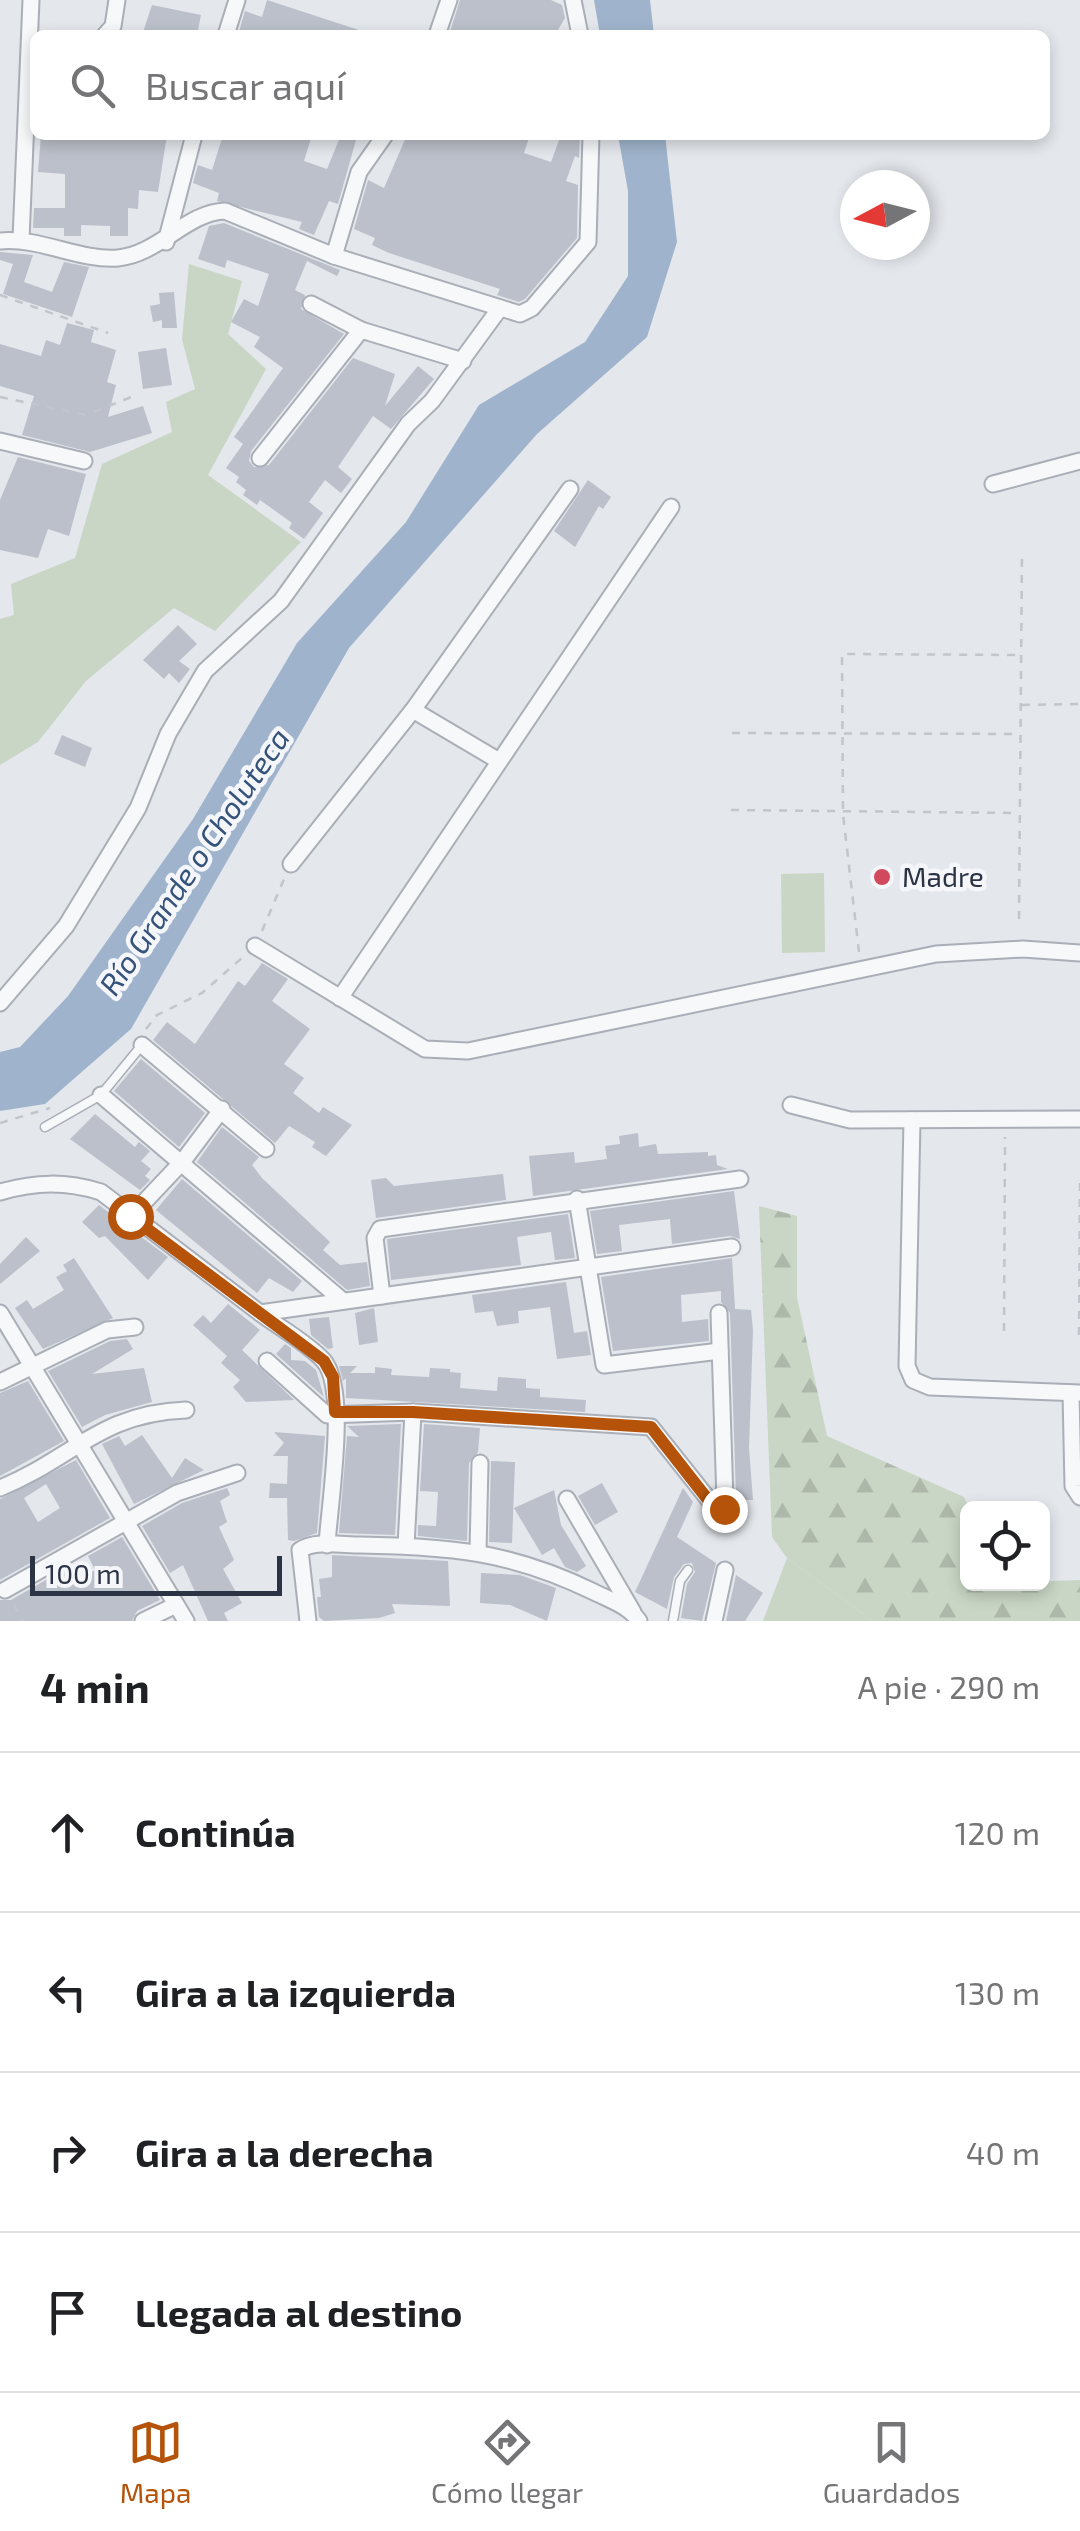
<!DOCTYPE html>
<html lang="es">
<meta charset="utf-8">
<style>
:root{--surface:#fff;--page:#f2f2f2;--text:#202124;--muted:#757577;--line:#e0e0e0;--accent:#b45309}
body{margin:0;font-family:"Exo 2",sans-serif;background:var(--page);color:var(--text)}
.controls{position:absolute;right:30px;bottom:30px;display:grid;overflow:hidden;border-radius:15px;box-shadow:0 5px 15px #0003}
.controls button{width:90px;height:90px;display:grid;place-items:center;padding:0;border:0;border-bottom:2px solid var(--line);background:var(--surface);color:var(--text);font:50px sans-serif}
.compass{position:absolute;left:840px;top:170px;width:90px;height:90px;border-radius:50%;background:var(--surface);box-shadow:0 5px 15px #0003;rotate:263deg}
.scale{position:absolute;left:30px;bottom:25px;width:252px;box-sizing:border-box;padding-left:10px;border:5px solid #2b3445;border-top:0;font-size:28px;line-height:35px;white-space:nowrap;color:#2b3445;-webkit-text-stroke:8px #f4f6f9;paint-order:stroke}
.stop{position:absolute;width:30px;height:30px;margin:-22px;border:8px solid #b45309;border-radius:50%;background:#fff}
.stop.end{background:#b45309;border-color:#fff;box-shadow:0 2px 10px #0008}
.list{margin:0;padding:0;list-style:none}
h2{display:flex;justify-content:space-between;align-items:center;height:130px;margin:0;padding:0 40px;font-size:42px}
h2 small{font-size:32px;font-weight:400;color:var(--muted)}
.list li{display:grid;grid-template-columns:65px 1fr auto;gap:30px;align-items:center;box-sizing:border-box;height:160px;padding:0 40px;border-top:2px solid var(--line)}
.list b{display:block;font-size:38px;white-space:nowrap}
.list em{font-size:32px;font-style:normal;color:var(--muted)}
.icon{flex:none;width:55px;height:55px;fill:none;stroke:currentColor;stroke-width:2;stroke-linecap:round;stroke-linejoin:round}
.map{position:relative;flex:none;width:1080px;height:1621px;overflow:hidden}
.search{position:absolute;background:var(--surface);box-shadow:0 5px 15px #0003;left:30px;right:30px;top:30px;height:110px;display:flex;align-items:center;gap:25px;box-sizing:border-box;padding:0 35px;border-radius:15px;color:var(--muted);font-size:38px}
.sheet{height:770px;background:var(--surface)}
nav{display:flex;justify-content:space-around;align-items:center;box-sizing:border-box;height:140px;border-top:2px solid var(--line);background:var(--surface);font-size:28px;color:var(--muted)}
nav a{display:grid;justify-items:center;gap:5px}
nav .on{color:var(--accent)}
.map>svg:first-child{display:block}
.green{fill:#c9d6c5}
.forest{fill:url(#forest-firs)}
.water{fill:#9fb4cc}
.building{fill:#bbc0ca;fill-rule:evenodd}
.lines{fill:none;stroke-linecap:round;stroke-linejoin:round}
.service-casing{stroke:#a9aeb7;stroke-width:11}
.minor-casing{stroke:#a9aeb7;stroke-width:19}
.path{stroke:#c2c5cb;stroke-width:2.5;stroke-dasharray:8 8;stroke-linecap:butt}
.service{stroke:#f7f8fa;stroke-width:8}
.minor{stroke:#f7f8fa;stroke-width:15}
.route{stroke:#b45309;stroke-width:12}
.poi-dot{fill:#d1495b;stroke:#f4f6f9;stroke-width:4}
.labels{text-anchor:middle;stroke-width:9;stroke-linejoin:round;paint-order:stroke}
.poi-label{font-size:28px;fill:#2b3445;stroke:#f4f6f9;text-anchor:start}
.water-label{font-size:30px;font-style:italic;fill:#34527a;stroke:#f4f6f9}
</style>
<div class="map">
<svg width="1080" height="1621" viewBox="0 0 1080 1621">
<defs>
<pattern id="forest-firs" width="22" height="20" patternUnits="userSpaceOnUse" patternTransform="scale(2.5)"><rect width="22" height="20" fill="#c9d6c5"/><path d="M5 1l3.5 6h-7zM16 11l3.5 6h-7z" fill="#adb8ab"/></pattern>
</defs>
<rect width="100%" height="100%" fill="#e4e7ec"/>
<!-- green -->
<g class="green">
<polygon points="189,264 242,281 228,334 266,369 208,475 301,542 215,631 174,608 86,681 38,742 0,765 0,619 14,615 11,584 75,558 102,464 172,432 166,402 195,389 182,339"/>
<polygon points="824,873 825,952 782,953 781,874"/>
<polygon points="787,1558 873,1621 763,1621"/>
</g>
<!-- forest -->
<polygon class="forest" points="759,1206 797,1216 797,1297 827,1436 964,1497 969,1508 968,1584 1080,1580 1080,1621 873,1621 787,1558 772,1537"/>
<!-- water -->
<g class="water">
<polygon points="594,0 650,0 654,35 600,35"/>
<polygon points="618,135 665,135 677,242 647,337 537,434 349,648 131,1029 45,1104 0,1111 0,1052 20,1047 68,996 193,819 297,643 406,522 479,405 585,342 628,276 628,191"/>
</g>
<!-- building -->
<g class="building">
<polygon points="267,0 365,32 365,35 238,35 245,11 262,17"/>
<polygon points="460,0 551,0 562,5 565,18 555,35 449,35"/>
<polygon points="152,5 201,15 197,35 142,35"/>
<polygon points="41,135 167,135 158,192 139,190 138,209 128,208 128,236 110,236 110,226 81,225 81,236 64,236 64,228 33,228 34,208 65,208 65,174 38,172"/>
<polygon points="223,135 312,135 304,161 327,169 341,135 356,140 338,204 329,201 314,235 299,229 302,222 217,201 219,193 193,183 198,165 212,170"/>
<polygon points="407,135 530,135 524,153 551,162 561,135 580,135 579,158 575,156 566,181 578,185 577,238 525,299 519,302 497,295 500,289 389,253 372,245 375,238 354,229 368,180 384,188"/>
<polygon points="224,223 340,270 337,276 307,261 295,290 305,295 301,309 344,334 251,451 249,461 254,467 269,465 353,358 395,374 385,406 418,366 434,379 391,429 373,416 338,467 352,479 341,493 325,480 309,502 323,513 304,539 289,528 292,523 260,500 257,505 243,495 246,490 236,482 239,477 226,468 243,444 234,437 283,368 254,347 260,337 231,322 244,299 258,306 269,274 227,260 225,268 198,259 209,226"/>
<polygon points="0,252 33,255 24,282 52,292 64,262 89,267 72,317 3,294 13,264 0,260"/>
<polygon points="174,292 177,328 162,328 162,320 153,322 150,306 160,304 159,293"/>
<polygon points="67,323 94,330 91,342 116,350 107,382 116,385 108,417 143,406 152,433 90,452 22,435 34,396 0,386 0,344 41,356 46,340 60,345"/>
<polygon points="166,348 172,385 143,389 138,352"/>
<polygon points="18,457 86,474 69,536 48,529 38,558 0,550 0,500"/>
<polygon points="588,480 611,497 603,509 599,506 575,547 554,531"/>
<polygon points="178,625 197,644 179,661 190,669 179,683 169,673 164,679 143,660"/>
<polygon points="62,735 92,748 85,767 54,754"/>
<polygon points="262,963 288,979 272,1001 310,1029 284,1064 304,1078 293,1093 319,1113 323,1107 352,1125 326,1156 312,1147 315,1142 289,1126 275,1143 153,1040 167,1022 195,1044 238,981 245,986"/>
<polygon points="141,1059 205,1113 179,1147 114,1091"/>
<polygon points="95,1114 135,1147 139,1142 150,1151 141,1161 151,1169 145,1176 150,1180 140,1190 70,1139"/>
<polygon points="222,1127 259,1157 252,1165 262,1178 330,1242 323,1250 340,1265 367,1262 370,1286 347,1290 197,1162"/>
<polygon points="638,1133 639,1147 656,1144 658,1154 708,1152 708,1156 716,1155 717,1165 728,1169 533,1196 529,1156 574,1152 575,1163 607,1159 605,1146 620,1144 619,1136"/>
<polygon points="503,1174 506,1200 376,1218 371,1180 386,1178 394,1186"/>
<polygon points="182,1179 302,1281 293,1292 269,1278 257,1293 156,1210"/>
<polygon points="734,1191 740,1239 730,1236 672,1244 670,1219 619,1225 622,1251 597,1254 590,1211"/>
<polygon points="99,1205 168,1257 148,1280 105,1236 99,1238 82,1222"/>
<polygon points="568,1214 575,1258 555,1260 551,1232 517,1237 521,1265 391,1280 387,1239"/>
<polygon points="26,1237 40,1251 0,1284 0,1264"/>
<polygon points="74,1258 113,1318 43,1349 15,1308 27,1300 33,1309 64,1290 56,1277 67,1271 63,1265"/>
<polygon points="732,1258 735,1309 751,1310 753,1330 749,1448 753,1500 737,1500 736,1496 730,1313 721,1302 721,1291 681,1295 682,1322 708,1319 709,1341 613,1351 601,1277"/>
<polygon points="566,1282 574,1333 587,1331 591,1355 557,1359 550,1307 518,1311 519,1323 497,1326 493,1311 475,1313 472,1295"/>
<polygon points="228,1304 260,1330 242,1350 294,1400 246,1402 233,1387 240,1380 221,1363 227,1356 193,1325 203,1315 211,1323"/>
<polygon points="374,1308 378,1342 359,1345 355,1313"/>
<polygon points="329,1317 333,1348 328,1349 311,1335 309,1319"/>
<polygon points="127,1339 133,1349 92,1374 144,1368 152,1402 105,1415 82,1427 48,1371 110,1341"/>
<polygon points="285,1344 291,1348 291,1360 305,1361 316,1370 324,1397 276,1354"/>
<polygon points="339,1366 357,1366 350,1373 375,1373 375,1367 392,1369 391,1375 429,1377 430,1368 450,1369 450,1372 461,1373 460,1388 497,1391 498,1377 526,1379 526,1388 540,1389 540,1397 586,1400 585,1412 346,1398 346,1378 343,1381"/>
<polygon points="28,1381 64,1441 0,1476 0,1393"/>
<polygon points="401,1424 395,1535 339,1533 347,1436 359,1437 347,1426"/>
<polygon points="424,1424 480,1428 478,1452 469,1463 467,1541 418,1536 418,1525 436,1526 438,1492 420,1491"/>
<polygon points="274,1432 325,1436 317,1533 294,1541 288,1540 287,1498 269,1498 270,1483 287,1484 288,1456 273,1456 284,1443"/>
<polygon points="142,1435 172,1478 185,1458 204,1470 134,1504 102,1444 119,1436 125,1446"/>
<path d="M76 1460 110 1518 0 1580V1499ZM46 1484 60 1508 38 1522 24 1498Z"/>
<polygon points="491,1461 515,1462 512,1543 489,1542"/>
<polygon points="602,1483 618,1512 595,1525 578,1496"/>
<polygon points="227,1488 230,1495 220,1501 227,1522 219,1527 234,1560 223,1569 242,1603 224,1613 228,1621 208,1621 183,1565 170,1573 142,1526 182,1503"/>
<polygon points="683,1488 693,1502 677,1537 716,1563 702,1621 681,1618 687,1584 695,1572 692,1563 684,1564 674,1577 667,1609 635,1592"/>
<polygon points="554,1490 561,1525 586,1566 577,1572 565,1567 554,1548 542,1555 514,1508"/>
<polygon points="122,1537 160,1600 137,1611 132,1621 0,1621 0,1600 11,1600 65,1569 73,1582 95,1570 88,1556"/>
<polygon points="332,1555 448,1561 450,1606 392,1604 395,1613 379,1618 324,1621 319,1617 317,1597 321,1597 319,1579 332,1577"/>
<polygon points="481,1573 520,1575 556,1588 547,1621 510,1605 480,1603"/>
<polygon points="736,1575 763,1593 745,1621 726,1621"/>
</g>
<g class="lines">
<!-- service casing -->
<g class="service-casing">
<g id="service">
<polyline points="45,1127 101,1095 142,1045"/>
<polyline points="673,1621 680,1581 688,1570"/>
</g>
</g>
<!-- minor casing -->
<g class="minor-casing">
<g id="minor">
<polyline points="573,0 580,35"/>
<polyline points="105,35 113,26 117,0"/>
<polyline points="226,35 237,0"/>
<polyline points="437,35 449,0"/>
<polyline points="21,239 31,0"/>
<path d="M0 241C40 237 79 261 118 258 159 254 187 212 225 211L334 256 520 314 532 308 588 242 591 135"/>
<polyline points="166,242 194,135"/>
<polyline points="334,256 359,172 385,135"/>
<polyline points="311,304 361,330 463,361"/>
<polyline points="0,441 84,461"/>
<polyline points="260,458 361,330"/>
<polyline points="993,484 1080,461"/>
<polyline points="413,710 499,761"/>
<polyline points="291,864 413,710 570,489"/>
<polyline points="255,946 425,1049 468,1051 936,954 1023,949 1080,953"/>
<polyline points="340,998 671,507"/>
<polyline points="0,1003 66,926 138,808 168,734 205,671 281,601 408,424 432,401 500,308"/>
<polyline points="142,1045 266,1149"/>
<polyline points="101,1095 343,1301"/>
<polyline points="791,1105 850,1120 1080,1119"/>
<polyline points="912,1120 907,1366 913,1380 930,1387 1080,1393"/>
<path d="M0 1192C36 1182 65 1181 101 1192L260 1313 732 1247"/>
<polyline points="577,1199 604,1365 720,1351"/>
<polyline points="130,1217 183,1161 222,1109"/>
<polyline points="382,1296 375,1238 380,1229 740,1179"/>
<polyline points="0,1313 186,1621"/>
<path d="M260 1313C280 1328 306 1342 323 1360 349 1388 329 1506 327 1545"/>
<polyline points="267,1361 327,1415 413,1412 651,1427 717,1510 723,1509 725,1501 719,1313"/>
<polyline points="0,1382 107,1330 135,1327"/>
<polyline points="1071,1393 1073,1486 1080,1497"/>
<path d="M0 1488C72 1459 100 1413 186 1410"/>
<polyline points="567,1499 633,1612"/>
<polyline points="406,1546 413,1412"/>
<polyline points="478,1551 480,1463"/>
<polyline points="5,1590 177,1493 237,1473"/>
<polyline points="143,1621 176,1605"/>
<path d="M308 1621 300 1550C314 1540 342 1545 360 1545 452 1547 510 1551 594 1592 610 1600 629 1606 639 1621"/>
<polyline points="714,1621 725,1570"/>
</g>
</g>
<!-- path -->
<g class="path">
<polyline points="0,295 108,333"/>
<polyline points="0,397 86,415 134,396"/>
<polyline points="1022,705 1080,704"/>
<polyline points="732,733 1019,734"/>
<polyline points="731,810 1018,813"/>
<polyline points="1019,919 1022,552"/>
<polyline points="262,931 284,879"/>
<polyline points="859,952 843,814 842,654 1021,655"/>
<polyline points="146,1029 157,1015 202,993 243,957"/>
<polyline points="0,1123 50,1108"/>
<polyline points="1004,1331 1005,1137"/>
<polyline points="1079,1335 1080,1181"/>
<polyline points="14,1605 23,1621"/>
</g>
<!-- service -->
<use href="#service" class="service"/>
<!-- minor -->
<use href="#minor" class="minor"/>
</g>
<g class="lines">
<!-- route -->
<polyline class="route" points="130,1216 324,1361 333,1377 335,1412 413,1412 651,1427 716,1510 724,1509"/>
</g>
<!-- markers -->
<circle class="poi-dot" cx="882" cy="877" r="10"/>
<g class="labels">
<!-- poi labels -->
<g class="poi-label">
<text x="902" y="887">Madre</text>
</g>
<!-- water labels -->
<g class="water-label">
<text transform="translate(195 862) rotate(-56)" y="10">Río Grande o Choluteca</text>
</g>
</g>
</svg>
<div class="controls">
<button><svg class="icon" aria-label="locate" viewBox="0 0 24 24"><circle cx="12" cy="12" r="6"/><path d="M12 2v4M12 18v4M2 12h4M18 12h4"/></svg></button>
</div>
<svg class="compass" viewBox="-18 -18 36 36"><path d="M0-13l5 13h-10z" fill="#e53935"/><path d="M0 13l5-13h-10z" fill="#757577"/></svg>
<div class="scale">100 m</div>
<div class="stop" style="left:130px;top:1216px"></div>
<div class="stop end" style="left:724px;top:1509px"></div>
<div class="search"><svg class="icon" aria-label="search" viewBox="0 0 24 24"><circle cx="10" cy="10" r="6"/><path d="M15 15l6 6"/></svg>Buscar aquí</div>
</div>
<section class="sheet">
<h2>4 min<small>A pie · 290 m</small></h2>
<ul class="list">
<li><svg class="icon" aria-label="ahead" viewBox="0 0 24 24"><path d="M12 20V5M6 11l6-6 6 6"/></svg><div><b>Continúa</b></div><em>120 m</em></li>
<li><svg class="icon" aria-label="left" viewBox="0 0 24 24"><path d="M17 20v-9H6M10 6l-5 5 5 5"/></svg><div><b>Gira a la izquierda</b></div><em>130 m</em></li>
<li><svg class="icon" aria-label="right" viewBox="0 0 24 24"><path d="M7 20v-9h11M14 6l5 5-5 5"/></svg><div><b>Gira a la derecha</b></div><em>40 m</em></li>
<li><svg class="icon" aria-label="arrive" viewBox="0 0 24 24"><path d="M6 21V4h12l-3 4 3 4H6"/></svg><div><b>Llegada al destino</b></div></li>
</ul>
</section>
<nav>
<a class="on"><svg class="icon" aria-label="map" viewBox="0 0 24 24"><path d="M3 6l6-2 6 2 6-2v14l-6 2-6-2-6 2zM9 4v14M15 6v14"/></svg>Mapa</a>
<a><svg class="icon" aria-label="directions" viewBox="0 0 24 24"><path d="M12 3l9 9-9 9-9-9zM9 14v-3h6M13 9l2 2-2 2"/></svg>Cómo llegar</a>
<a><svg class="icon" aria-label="saved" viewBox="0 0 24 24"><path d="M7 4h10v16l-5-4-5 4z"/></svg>Guardados</a>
</nav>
